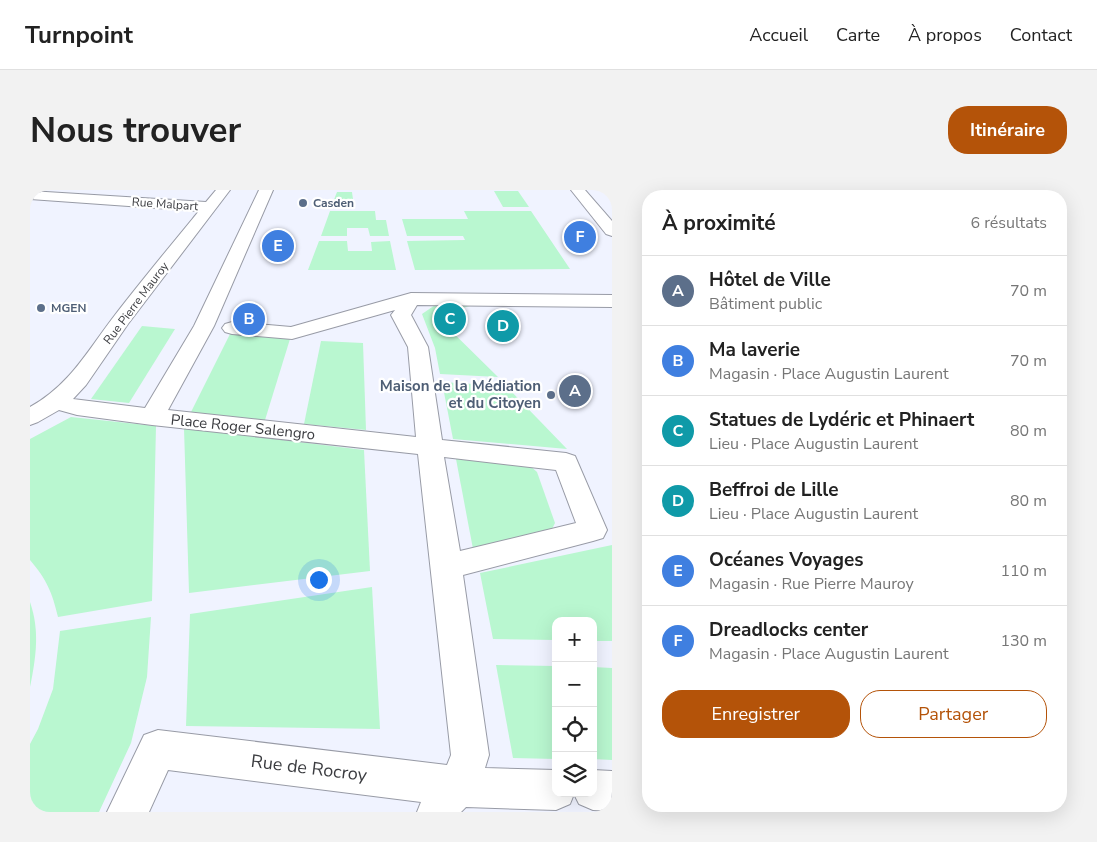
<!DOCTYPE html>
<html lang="fr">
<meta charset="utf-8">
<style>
:root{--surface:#fff;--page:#f2f2f2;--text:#222;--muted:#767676;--line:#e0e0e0;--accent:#b45309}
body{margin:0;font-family:"Nunito Sans",sans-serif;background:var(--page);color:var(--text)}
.controls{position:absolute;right:15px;bottom:15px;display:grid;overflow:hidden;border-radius:10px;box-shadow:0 5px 20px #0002}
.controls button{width:45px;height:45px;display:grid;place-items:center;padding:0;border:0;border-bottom:1px solid var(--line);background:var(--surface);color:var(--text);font:25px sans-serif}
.you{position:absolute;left:288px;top:389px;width:18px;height:18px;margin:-12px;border:4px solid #fff;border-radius:50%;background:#1a73e8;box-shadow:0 0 0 8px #1a73e833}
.badge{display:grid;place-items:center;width:32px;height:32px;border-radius:50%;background:var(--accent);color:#fff;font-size:16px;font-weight:700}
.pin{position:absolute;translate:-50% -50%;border:2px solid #fff;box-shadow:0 1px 5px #0006}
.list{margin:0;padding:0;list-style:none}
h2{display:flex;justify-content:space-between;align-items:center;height:65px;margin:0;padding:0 20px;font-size:21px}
h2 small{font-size:16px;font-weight:400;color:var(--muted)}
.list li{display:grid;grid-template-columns:32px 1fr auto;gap:15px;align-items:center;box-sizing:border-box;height:70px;padding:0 20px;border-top:1px solid var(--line)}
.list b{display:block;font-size:19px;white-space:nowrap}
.list p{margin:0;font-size:16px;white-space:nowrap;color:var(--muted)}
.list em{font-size:16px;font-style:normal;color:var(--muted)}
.actions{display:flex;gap:10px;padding:15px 20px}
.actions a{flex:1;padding:11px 0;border:1px solid var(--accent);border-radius:20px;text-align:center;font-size:18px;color:var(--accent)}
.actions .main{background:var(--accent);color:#fff}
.icon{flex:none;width:28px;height:28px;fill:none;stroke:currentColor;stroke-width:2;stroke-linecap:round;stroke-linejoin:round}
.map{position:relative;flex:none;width:582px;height:622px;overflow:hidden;border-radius:20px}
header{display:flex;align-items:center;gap:30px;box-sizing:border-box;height:70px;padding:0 25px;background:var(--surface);border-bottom:1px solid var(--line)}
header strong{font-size:24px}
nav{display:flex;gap:28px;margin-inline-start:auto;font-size:18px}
.intro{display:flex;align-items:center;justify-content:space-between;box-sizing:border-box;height:120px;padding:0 30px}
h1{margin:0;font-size:35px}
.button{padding:12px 22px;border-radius:20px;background:var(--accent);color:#fff;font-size:18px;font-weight:700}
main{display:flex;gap:30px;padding:0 30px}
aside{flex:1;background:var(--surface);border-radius:20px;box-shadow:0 5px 20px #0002}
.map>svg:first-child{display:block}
.green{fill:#b9f7d0}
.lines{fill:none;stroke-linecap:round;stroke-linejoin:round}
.minor-casing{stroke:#989ba6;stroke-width:2}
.minor{fill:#fff;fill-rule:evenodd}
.service-dot{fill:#5c6f8a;stroke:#fff;stroke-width:2}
.labels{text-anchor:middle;stroke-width:4.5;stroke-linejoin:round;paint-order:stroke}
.far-service-label{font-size:12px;font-weight:bold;fill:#4e5e75;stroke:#fff;text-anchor:start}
.far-street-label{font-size:12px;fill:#3b3c40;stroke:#fff}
.service-label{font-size:15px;font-weight:bold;fill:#4e5e75;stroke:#fff;text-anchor:end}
.street-label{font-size:15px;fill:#3b3c40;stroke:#fff}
.near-street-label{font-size:18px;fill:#3b3c40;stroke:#fff}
</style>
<header>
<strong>Turnpoint</strong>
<nav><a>Accueil</a><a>Carte</a><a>À propos</a><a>Contact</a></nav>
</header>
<div class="intro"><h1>Nous trouver</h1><a class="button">Itinéraire</a></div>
<main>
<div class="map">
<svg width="582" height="622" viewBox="0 0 582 622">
<rect width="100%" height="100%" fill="#f0f3ff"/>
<!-- green -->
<g class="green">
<polygon points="464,1 488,1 499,17 473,17"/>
<polygon points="307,2 322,2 324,17 301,17"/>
<polygon points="300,21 345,21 346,30 356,30 359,46 340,46 338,38 317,38 317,46 291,46"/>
<polygon points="434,21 501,21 540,79 385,80 377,51 435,50 433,46 377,46 372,29 438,29"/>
<polygon points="289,51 317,51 318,61 342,61 341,52 360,51 366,80 278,80"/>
<polygon points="408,113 443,115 406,126 468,187 410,184 405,158 392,124"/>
<polygon points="112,136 145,139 99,213 61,209"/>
<polygon points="200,144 260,149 235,230 161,222"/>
<polygon points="291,151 333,153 336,240 274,234"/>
<polygon points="412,192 476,196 537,259 423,249"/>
<path d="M41 227 126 236 122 411 28 427C22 402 17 390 0 370V249Z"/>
<polygon points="154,238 334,260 340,381 159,403"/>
<polygon points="426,269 499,275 507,282 525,333 521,341 443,359"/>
<polygon points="582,355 582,451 563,451 563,431 526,431 526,450 463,449 450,383"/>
<polygon points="342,397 350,539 156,536 160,424"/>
<path d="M0 412C10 441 6 467 0 497Z"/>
<polygon points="121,427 117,487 101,553 69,622 0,622 0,554 8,539 23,499 30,441"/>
<polygon points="466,475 526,476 526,569 483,568"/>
<polygon points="563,477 582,478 582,570 563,569"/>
</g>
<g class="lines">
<!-- minor casing -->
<g class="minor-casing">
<g id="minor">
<path d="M186 0H200L98 134 56 195 43 209 115 218 164 136 229 0H243L184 136 138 220 386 247 378 157 361 125 365 120 262 149 202 144 195 142 192 138 195 134 202 132 261 137 381 103 582 105V117L387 115 381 125 398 157 412 250 536 263 545 266 577 340 573 348 563 351 433 385 459 565 455 578 526 580V603H563V580L582 581V621L563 620 549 614 544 604 540 614 526 620 436 617 431 622H387L391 612 138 580 119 622H77L114 545 128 540 417 575 421 565 388 264 122 235 47 225 29 220 8 232 0 235V217C40 195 58 160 85 125 112 90 141 55 169 21L0 9V1L176 12ZM414 267 526 280 546 333 430 361Z"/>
<polygon points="541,0 555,0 582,31 582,46 576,44"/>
</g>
</g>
<!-- minor -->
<use href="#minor" class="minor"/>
</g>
<!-- markers -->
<g class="service-dot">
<circle cx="273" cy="13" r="5"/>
<circle cx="11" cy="118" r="5"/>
<circle cx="521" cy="205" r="5"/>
</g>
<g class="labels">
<!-- far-service labels -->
<g class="far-service-label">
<text x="283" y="17">Casden</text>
<text x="21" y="122">MGEN</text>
</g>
<!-- far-street labels -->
<g class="far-street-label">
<text transform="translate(135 14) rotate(4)" y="4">Rue Malpart</text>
<text transform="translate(106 113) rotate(-53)" y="4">Rue Pierre Mauroy</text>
</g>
<!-- service labels -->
<g class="service-label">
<text x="511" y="201">Maison de la Médiation<tspan x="511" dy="17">et du Citoyen</tspan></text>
</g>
<!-- street labels -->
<g class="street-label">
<text transform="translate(213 237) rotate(6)" y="5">Place Roger Salengro</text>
</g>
<!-- near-street labels -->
<g class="near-street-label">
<text transform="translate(279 578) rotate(7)" y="6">Rue de Rocroy</text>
</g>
</g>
</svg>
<div class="controls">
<button>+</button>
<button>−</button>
<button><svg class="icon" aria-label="locate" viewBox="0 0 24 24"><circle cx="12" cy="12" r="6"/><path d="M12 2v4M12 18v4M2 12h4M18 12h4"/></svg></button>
<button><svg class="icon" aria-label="layers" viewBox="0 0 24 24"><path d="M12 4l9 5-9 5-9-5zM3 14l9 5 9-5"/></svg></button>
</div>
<div class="you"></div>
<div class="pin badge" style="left:545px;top:201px;background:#5c6f8a">A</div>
<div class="pin badge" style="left:219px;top:129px;background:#3f7fe0">B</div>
<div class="pin badge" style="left:420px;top:129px;background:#0f9aa8">C</div>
<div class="pin badge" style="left:473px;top:136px;background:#0f9aa8">D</div>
<div class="pin badge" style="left:248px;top:56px;background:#3f7fe0">E</div>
<div class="pin badge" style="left:550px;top:47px;background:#3f7fe0">F</div>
</div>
<aside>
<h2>À proximité<small>6 résultats</small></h2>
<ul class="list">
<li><span class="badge" style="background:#5c6f8a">A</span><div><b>Hôtel de Ville</b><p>Bâtiment public</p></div><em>70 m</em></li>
<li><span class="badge" style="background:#3f7fe0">B</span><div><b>Ma laverie</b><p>Magasin · Place Augustin Laurent</p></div><em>70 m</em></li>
<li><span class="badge" style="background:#0f9aa8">C</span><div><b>Statues de Lydéric et Phinaert</b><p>Lieu · Place Augustin Laurent</p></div><em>80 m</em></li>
<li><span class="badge" style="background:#0f9aa8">D</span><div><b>Beffroi de Lille</b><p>Lieu · Place Augustin Laurent</p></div><em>80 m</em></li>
<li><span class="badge" style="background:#3f7fe0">E</span><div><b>Océanes Voyages</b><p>Magasin · Rue Pierre Mauroy</p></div><em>110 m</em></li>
<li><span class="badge" style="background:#3f7fe0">F</span><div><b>Dreadlocks center</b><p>Magasin · Place Augustin Laurent</p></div><em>130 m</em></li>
</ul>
<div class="actions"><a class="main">Enregistrer</a><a>Partager</a></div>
</aside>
</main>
